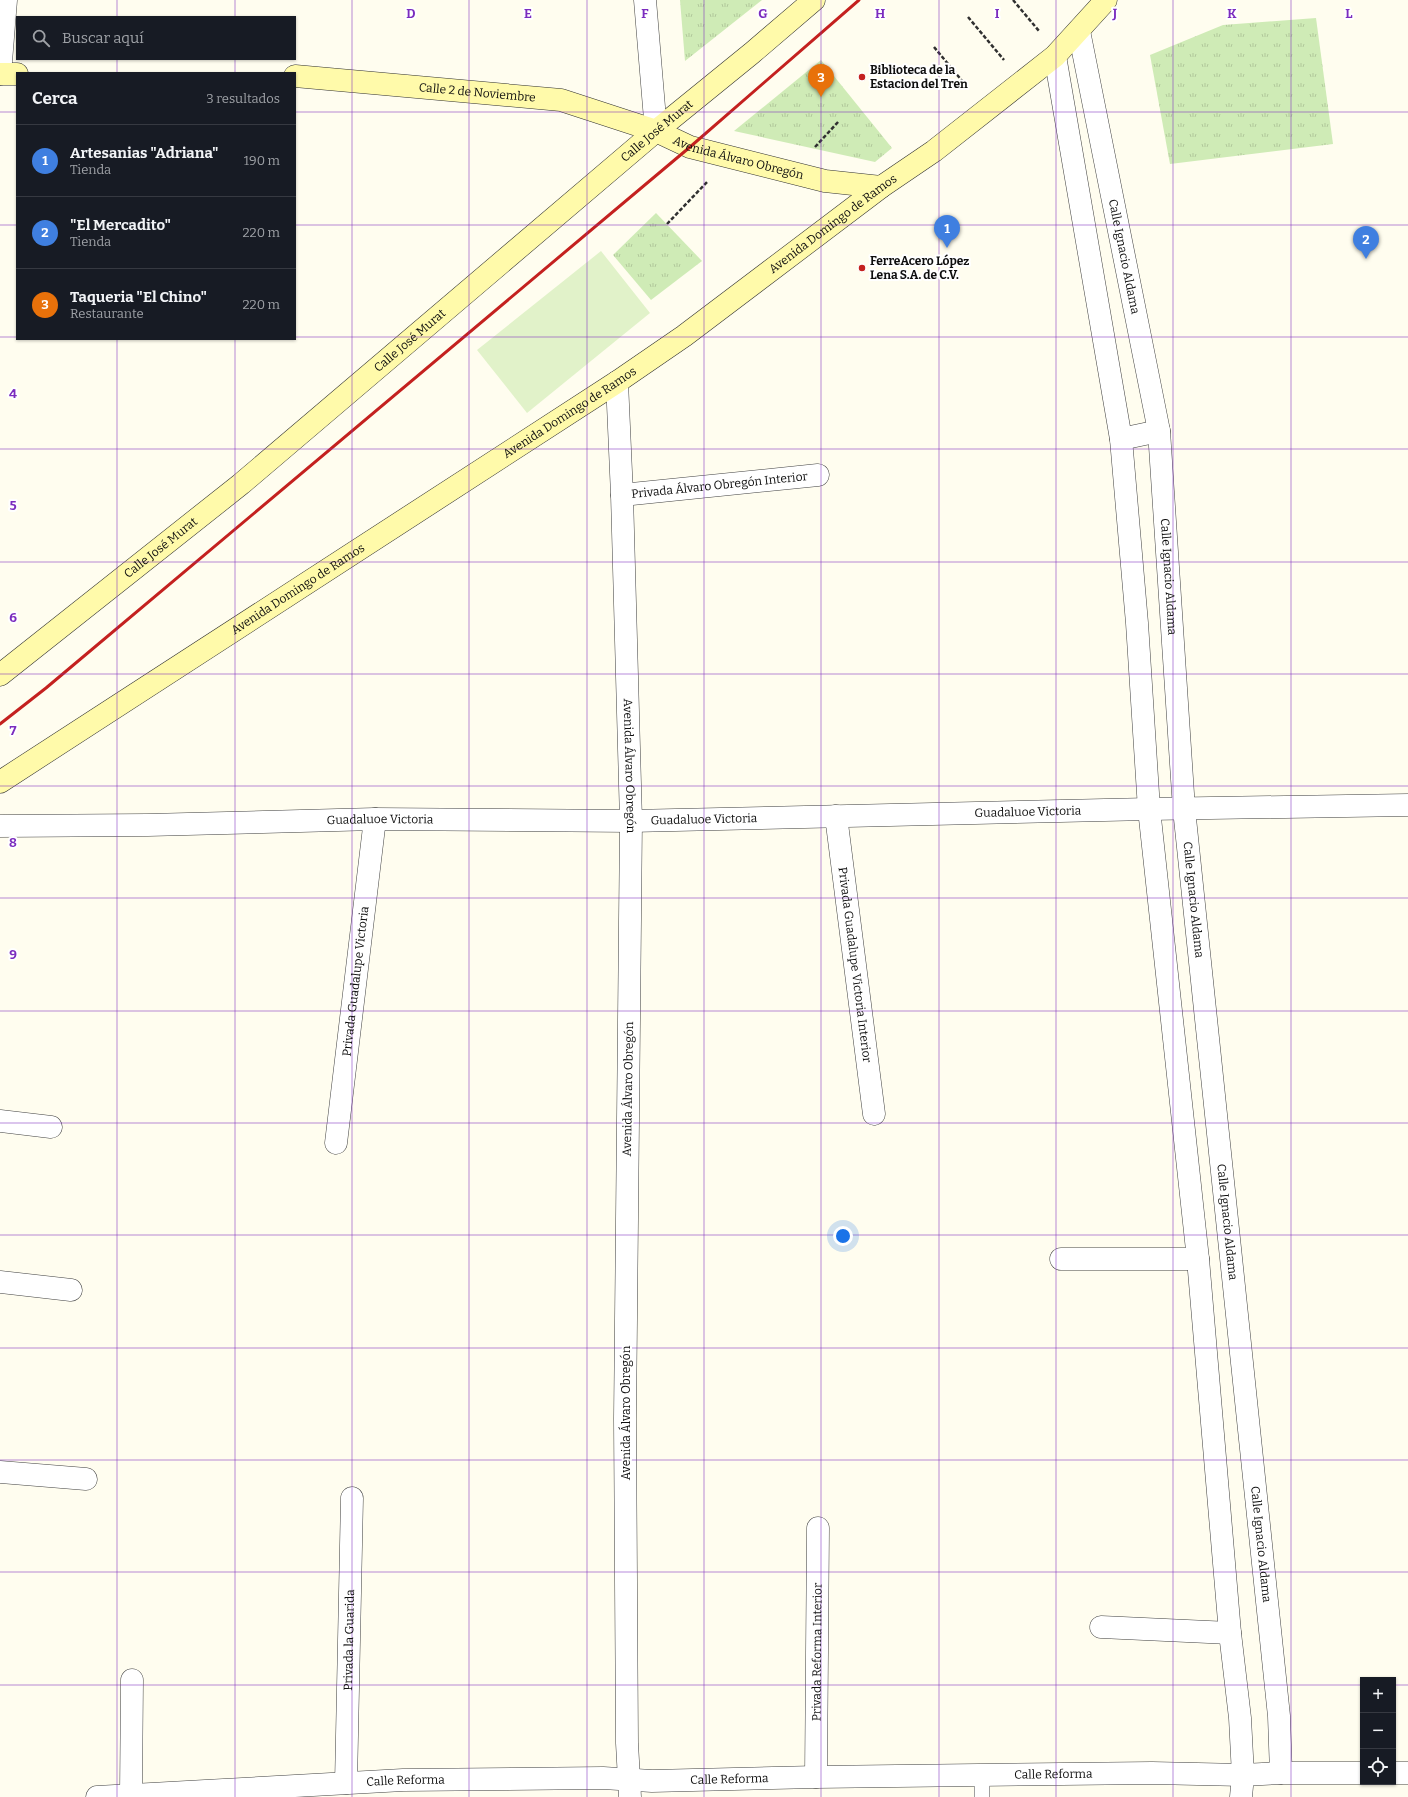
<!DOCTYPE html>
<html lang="es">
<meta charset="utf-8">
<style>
:root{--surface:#171b24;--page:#20242c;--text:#f1f3f6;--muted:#9ea1a6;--line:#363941;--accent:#7c3aed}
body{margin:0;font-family:Bitter,serif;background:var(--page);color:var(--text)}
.controls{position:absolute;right:12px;bottom:12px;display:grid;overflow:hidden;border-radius:0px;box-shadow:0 1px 3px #0004}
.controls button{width:36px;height:36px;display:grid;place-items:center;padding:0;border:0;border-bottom:1px solid var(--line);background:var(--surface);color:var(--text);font:20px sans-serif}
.you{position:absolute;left:843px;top:1236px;width:14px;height:14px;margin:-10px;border:3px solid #fff;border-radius:50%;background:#1a73e8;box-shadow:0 0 0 6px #1a73e833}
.badge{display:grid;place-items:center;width:26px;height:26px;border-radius:50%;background:var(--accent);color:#fff;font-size:13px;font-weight:700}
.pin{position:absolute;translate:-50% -33px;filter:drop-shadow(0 1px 2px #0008)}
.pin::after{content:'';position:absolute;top:21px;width:14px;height:12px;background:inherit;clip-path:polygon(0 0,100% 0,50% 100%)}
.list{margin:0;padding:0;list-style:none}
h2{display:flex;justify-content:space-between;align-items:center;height:52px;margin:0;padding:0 16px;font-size:17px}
h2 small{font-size:13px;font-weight:400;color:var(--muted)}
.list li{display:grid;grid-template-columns:26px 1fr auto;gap:12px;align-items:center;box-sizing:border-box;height:72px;padding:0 16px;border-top:1px solid var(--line)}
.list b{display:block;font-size:15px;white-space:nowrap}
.list p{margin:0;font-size:13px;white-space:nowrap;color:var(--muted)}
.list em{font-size:13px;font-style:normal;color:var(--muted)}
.icon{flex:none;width:22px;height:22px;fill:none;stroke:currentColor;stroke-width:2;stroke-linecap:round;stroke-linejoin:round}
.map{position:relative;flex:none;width:1408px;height:1797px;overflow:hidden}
.search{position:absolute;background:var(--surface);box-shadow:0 1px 3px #0004;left:16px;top:16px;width:280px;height:44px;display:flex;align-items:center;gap:10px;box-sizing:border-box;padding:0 14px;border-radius:0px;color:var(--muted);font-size:15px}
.panel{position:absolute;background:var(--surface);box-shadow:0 1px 3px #0004;left:16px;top:72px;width:280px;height:268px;border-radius:0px}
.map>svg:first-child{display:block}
.grass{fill:url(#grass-tufts)}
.pitch{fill:#e1f2c9}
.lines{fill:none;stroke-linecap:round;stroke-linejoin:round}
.lane-casing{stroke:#414141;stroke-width:16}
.street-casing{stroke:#414141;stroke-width:23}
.secondary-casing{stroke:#303030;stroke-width:23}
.path{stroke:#303030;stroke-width:2.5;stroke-dasharray:4 2;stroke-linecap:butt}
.lane{stroke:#fff;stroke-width:15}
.street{stroke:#fff;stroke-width:22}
.secondary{stroke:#fffaaa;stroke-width:22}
.rail{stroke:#c4211f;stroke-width:3}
.grid{fill:none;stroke:#7b2cbf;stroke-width:1;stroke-opacity:0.55}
.poi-dot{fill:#c4211f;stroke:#fff;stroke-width:1.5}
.labels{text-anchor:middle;stroke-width:4;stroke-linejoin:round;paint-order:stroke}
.poi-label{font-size:12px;font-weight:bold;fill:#0e0e0e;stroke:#fff;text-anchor:start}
.street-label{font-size:12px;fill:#0e0e0e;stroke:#fff}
.grid-label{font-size:13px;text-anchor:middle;font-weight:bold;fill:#7b2cbf;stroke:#fff;stroke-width:4;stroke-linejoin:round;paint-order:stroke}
</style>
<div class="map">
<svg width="1408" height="1797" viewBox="0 0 1408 1797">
<defs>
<pattern id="grass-tufts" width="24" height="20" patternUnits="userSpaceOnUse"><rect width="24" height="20" fill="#cfebb6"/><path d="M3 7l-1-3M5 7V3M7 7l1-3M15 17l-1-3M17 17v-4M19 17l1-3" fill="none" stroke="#b1c89b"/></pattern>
</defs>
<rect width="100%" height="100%" fill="#fffdef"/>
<!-- grass -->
<g class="grass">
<polygon points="680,0 762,0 685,61"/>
<polygon points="1316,18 1333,144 1170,164 1150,55 1223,25"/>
<polygon points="821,60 892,148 875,162 734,131"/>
<polygon points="656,213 702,261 651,300 613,255"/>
</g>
<!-- pitch -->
<polygon class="pitch" points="601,251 650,313 527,413 477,350"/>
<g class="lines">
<!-- lane casing -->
<g class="lane-casing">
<polyline id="lane" points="982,1775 982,1797"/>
</g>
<!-- street casing -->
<g class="street-casing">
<g id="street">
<polyline points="645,0 656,131"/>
<path id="s1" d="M1079 31 1159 431 1184 809 1279 1716 1281 1773"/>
<polyline points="1055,56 1121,439 1137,623 1149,809 1198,1259 1230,1633 1240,1718 1243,1775 1241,1797"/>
<polyline points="0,74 6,0"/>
<path id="s2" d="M617 382 622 495 631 821 625 1419 627 1743 630 1797"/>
<polyline points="1121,439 1159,431"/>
<path id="s3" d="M622 495 818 475"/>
<path id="s4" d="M836 816 874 1114"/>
<path id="s5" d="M0 826 148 825 375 819 631 821 1149 809 1408 805"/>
<polyline points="0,1121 51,1127"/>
<path id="s6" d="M336 1143 375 819"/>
<polyline points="1061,1259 1198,1259"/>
<polyline points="0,1282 71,1290"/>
<polyline points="0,1472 86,1479"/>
<polyline points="1101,1627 1230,1633"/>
<polyline points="1393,1773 1408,1773"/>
<path id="s7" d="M816 1777 818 1528"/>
<path id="s8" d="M346 1783 352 1498"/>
<polyline points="131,1795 132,1680"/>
<path id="s9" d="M97 1797 403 1780 603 1778 652 1781 816 1777 1152 1773 1243 1775 1281 1773H1363"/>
</g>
</g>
<!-- secondary casing -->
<g class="secondary-casing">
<g id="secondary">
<polyline points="0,74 17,74"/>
<path id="s10" d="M295 76 561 100 656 131 690 147 825 181 881 187"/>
<path id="s11" d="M0 675 241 484 656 131 752 53 814 0"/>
<path id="s12" d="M0 782 617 382 684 336 881 187 934 151 1055 56 1106 0"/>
</g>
</g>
<!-- path -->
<g class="path">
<polyline points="1013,0 1039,31"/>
<polyline points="968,17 1004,60"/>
<polyline points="934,47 968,88"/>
<polyline points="815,147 839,121"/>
<polyline points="667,224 708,181"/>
</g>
<!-- lane -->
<use href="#lane" class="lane"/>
<!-- street -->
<use href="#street" class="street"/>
<!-- secondary -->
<use href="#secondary" class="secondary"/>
<!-- rail -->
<polyline class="rail" points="0,724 46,688 690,147 859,0"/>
</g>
<!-- grid -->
<path class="grid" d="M117 0V17M235 0V17M352 0V1797M469 0V1797M587 0V1797M704 0V1797M821 0V1797M939 0V1797M1056 0V1797M1173 0V1797M1291 0V1797M117 59V73M235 59V73M0 112H17M295 112H1408M0 225H17M295 225H1408M0 337H17M295 337H1408M117 339V1797M235 339V1797M0 449H1408M0 562H1408M0 674H1408M0 786H1408M0 898H1408M0 1011H1408M0 1123H1408M0 1235H1408M0 1348H1408M0 1460H1408M0 1572H1408M0 1685H1363M1393 1685H1408"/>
<!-- markers -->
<g class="poi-dot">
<circle cx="862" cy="77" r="4"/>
<circle cx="862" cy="268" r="4"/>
</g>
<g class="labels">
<!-- poi labels -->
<g class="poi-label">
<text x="870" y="74">Biblioteca de la<tspan x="870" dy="14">Estacion del Tren</tspan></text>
<text x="870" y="265">FerreAcero López<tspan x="870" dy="14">Lena S.A. de C.V.</tspan></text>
</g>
<!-- street labels -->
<g class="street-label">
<text dy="4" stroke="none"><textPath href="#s10" startOffset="183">Calle 2 de Noviembre</textPath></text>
<text dy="4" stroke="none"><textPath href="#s11" startOffset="853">Calle José Murat</textPath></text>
<text dy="4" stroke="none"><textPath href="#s10" startOffset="454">Avenida Álvaro Obregón</textPath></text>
<text dy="4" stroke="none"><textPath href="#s12" startOffset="1003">Avenida Domingo de Ramos</textPath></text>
<text dy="4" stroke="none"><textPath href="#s1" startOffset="230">Calle Ignacio Aldama</textPath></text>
<text dy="4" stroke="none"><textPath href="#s11" startOffset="529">Calle José Murat</textPath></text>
<text dy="4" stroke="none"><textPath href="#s12" startOffset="679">Avenida Domingo de Ramos</textPath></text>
<text dy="4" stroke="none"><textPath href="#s3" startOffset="98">Privada Álvaro Obregón Interior</textPath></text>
<text dy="4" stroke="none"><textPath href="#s11" startOffset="205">Calle José Murat</textPath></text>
<text dy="4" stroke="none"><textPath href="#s1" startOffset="554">Calle Ignacio Aldama</textPath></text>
<text dy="4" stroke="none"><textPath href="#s12" startOffset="355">Avenida Domingo de Ramos</textPath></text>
<text dy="4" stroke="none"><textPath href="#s2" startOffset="384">Avenida Álvaro Obregón</textPath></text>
<text dy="4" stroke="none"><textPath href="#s5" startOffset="1028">Guadaluoe Victoria</textPath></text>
<text dy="4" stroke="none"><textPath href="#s5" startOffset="704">Guadaluoe Victoria</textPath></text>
<text dy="4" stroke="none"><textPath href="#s5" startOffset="380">Guadaluoe Victoria</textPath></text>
<text dy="4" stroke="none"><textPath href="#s1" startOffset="878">Calle Ignacio Aldama</textPath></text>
<text dy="4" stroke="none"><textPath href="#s4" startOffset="150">Privada Guadalupe Victoria Interior</textPath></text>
<text dy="4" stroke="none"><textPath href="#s6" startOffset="163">Privada Guadalupe Victoria</textPath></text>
<text transform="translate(628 1089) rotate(-89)" y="4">Avenida Álvaro Obregón</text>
<text dy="4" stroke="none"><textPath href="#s1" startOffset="1202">Calle Ignacio Aldama</textPath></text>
<text transform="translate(626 1413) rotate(-90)" y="4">Avenida Álvaro Obregón</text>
<text dy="4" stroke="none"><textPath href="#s1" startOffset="1526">Calle Ignacio Aldama</textPath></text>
<text dy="4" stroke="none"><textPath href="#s8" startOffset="143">Privada la Guarida</textPath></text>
<text dy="4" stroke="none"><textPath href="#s7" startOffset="125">Privada Reforma Interior</textPath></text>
<text dy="4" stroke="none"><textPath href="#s9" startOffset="957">Calle Reforma</textPath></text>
<text dy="4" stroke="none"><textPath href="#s9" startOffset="633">Calle Reforma</textPath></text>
<text dy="4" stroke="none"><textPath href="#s9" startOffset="309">Calle Reforma</textPath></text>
</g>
</g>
<g class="grid-label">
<text x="411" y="18">D</text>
<text x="528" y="18">E</text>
<text x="645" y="18">F</text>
<text x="763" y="18">G</text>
<text x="880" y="18">H</text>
<text x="997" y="18">I</text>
<text x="1115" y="18">J</text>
<text x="1232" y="18">K</text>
<text x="1349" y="18">L</text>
<text x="13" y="398">4</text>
<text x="13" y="510">5</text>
<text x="13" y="622">6</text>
<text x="13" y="735">7</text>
<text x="13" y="847">8</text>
<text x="13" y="959">9</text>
</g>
</svg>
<div class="controls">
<button>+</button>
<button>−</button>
<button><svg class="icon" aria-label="locate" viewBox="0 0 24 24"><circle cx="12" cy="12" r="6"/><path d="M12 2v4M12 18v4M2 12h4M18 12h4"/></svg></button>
</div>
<div class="you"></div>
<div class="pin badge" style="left:947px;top:248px;background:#3f7fe0">1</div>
<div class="pin badge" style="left:1366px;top:259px;background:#3f7fe0">2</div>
<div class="pin badge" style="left:821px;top:97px;background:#e8710a">3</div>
<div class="search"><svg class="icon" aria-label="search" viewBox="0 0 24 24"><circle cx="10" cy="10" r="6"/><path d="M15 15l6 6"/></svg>Buscar aquí</div>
<section class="panel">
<h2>Cerca<small>3 resultados</small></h2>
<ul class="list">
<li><span class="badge" style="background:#3f7fe0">1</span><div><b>Artesanias &quot;Adriana&quot;</b><p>Tienda</p></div><em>190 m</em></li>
<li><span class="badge" style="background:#3f7fe0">2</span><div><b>&quot;El Mercadito&quot;</b><p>Tienda</p></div><em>220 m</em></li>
<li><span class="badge" style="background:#e8710a">3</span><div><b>Taqueria &quot;El Chino&quot;</b><p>Restaurante</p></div><em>220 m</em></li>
</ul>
</section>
</div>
